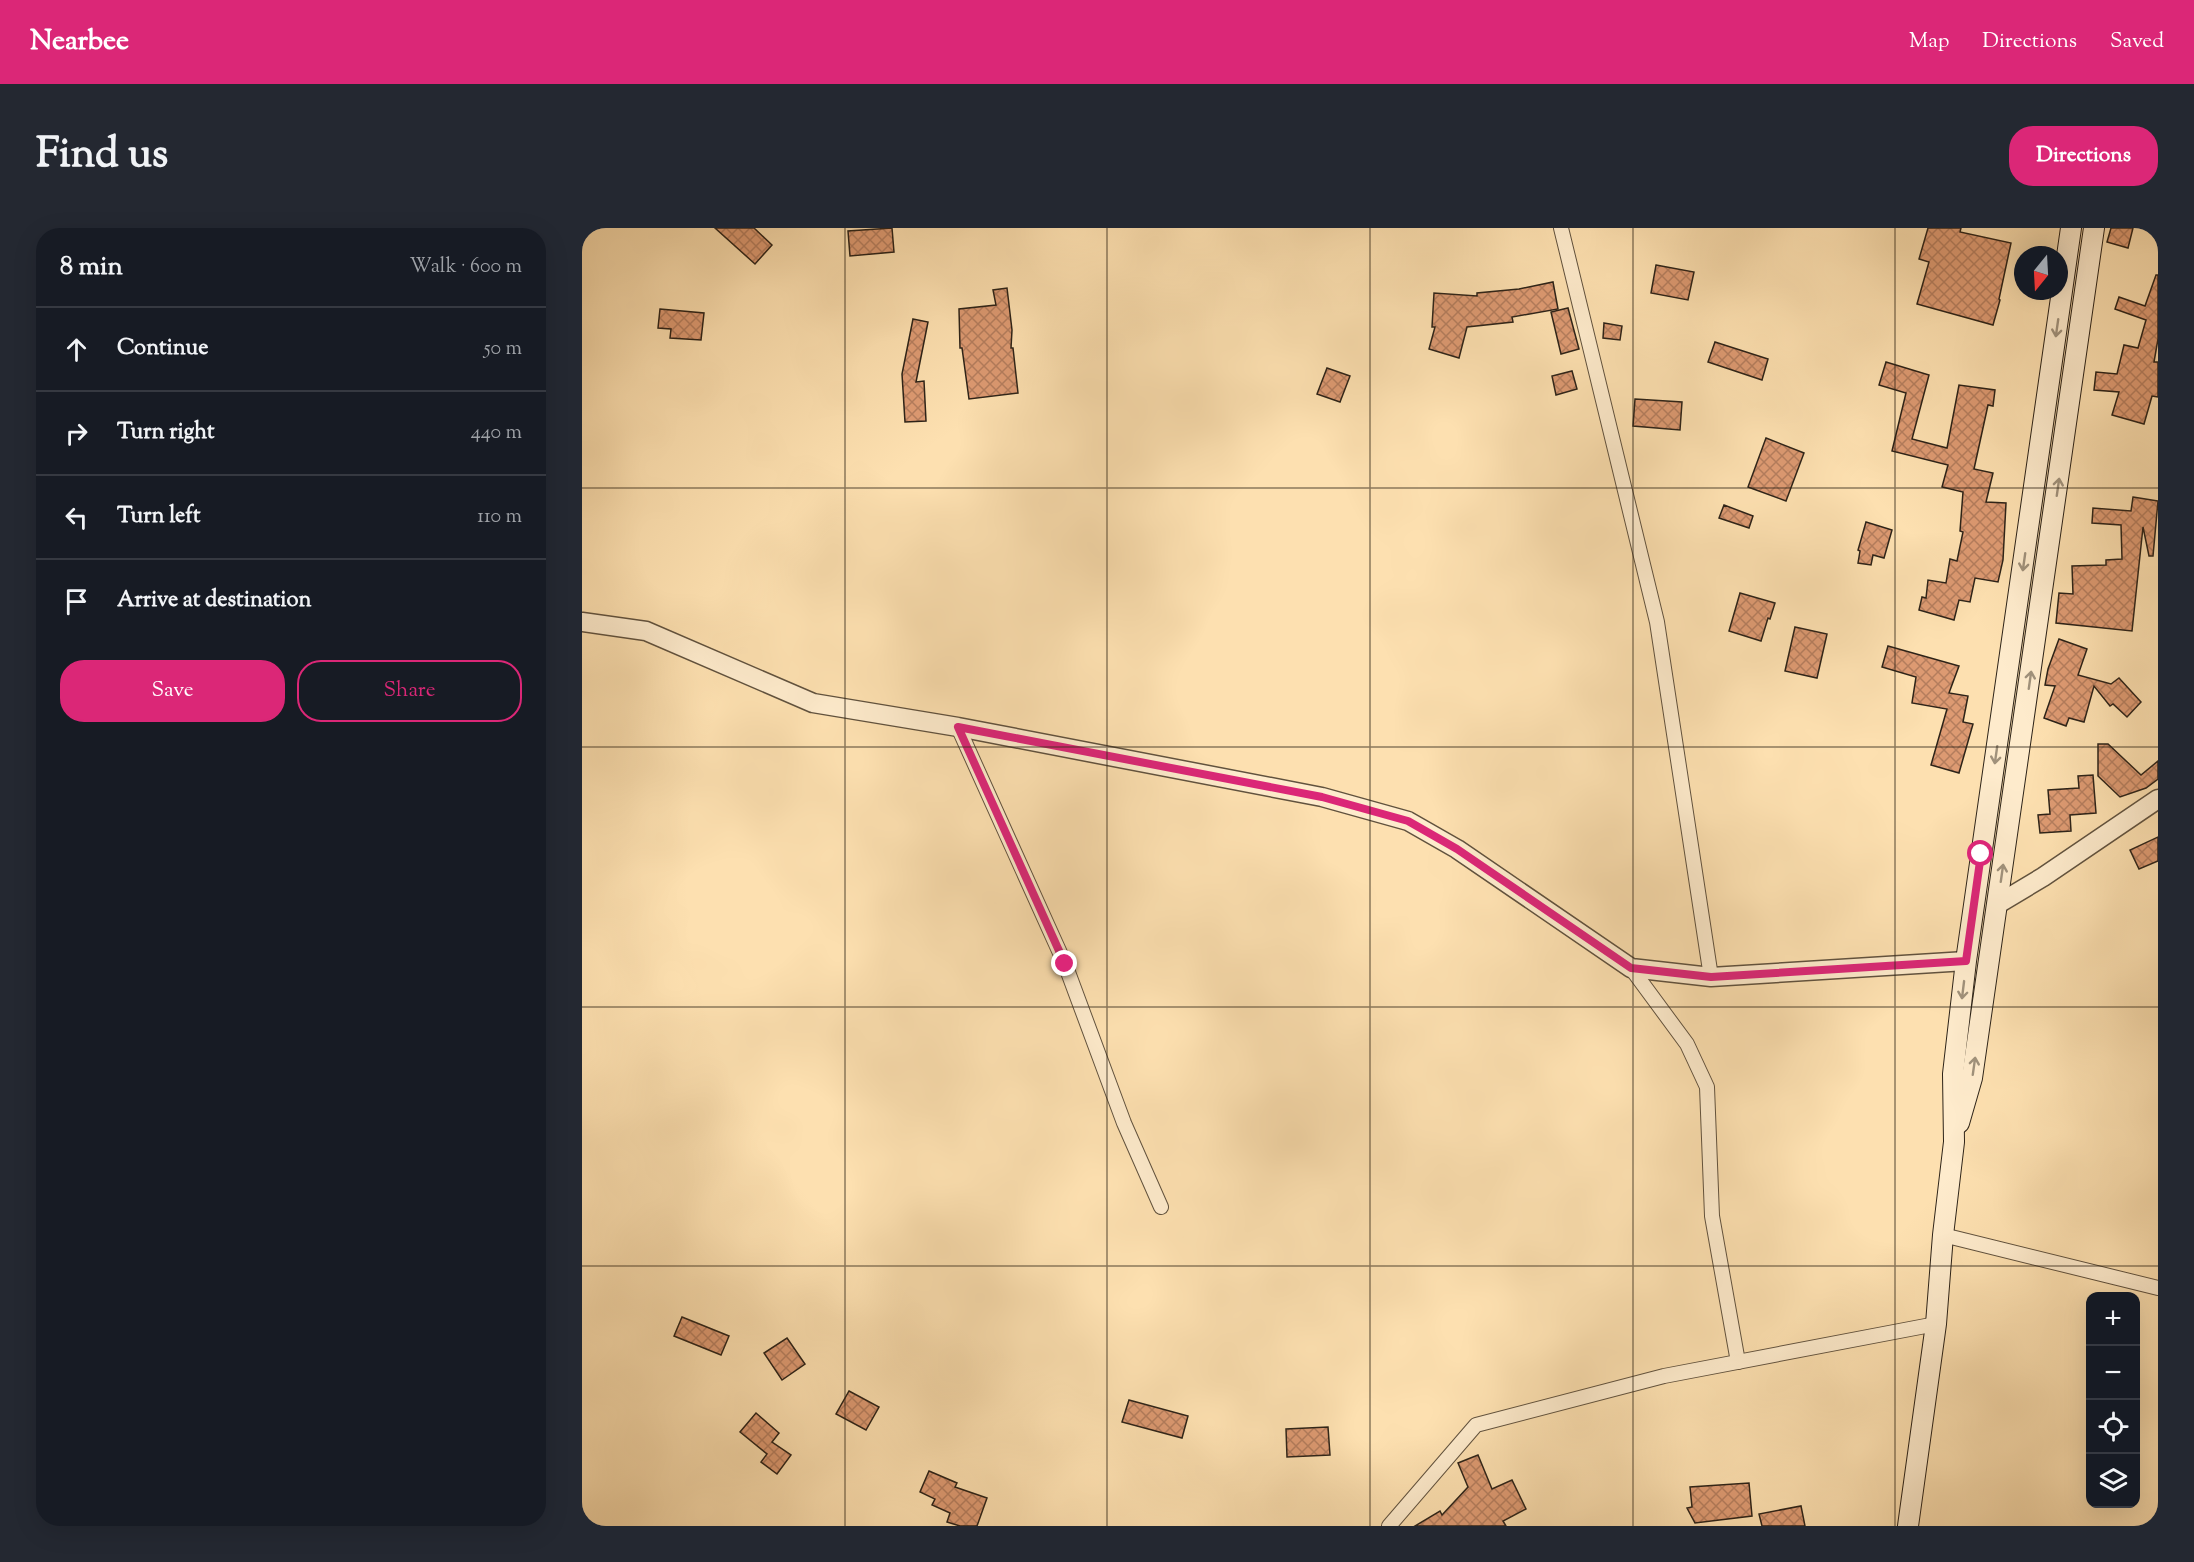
<!DOCTYPE html>
<meta charset="utf-8">
<style>
:root{--surface:#171b24;--page:#242831;--text:#f1f3f6;--muted:#9ea1a6;--line:#363941;--accent:#db2777}
body{margin:0;font-family:"Sorts Mill Goudy",serif;background:var(--page);color:var(--text)}
.controls{position:absolute;right:18px;bottom:18px;display:grid;overflow:hidden;border-radius:12px;box-shadow:0 6px 24px #0002}
.controls button{width:54px;height:54px;display:grid;place-items:center;padding:0;border:0;border-bottom:2px solid var(--line);background:var(--surface);color:var(--text);font:30px sans-serif}
.compass{position:absolute;left:1432px;top:18px;width:54px;height:54px;border-radius:50%;background:var(--surface);box-shadow:0 6px 24px #0002;rotate:198deg}
.stop{position:absolute;width:18px;height:18px;margin:-14px;border:4px solid #db2777;border-radius:50%;background:#fff}
.stop.end{background:#db2777;border-color:#fff;box-shadow:0 2px 6px #0008}
.list{margin:0;padding:0;list-style:none}
h2{display:flex;justify-content:space-between;align-items:center;height:78px;margin:0;padding:0 24px;font-size:26px}
h2 small{font-size:20px;font-weight:400;color:var(--muted)}
.list li{display:grid;grid-template-columns:39px 1fr auto;gap:18px;align-items:center;box-sizing:border-box;height:84px;padding:0 24px;border-top:2px solid var(--line)}
.list b{display:block;font-size:22px;white-space:nowrap}
.list em{font-size:20px;font-style:normal;color:var(--muted)}
.actions{display:flex;gap:12px;padding:18px 24px}
.actions a{flex:1;padding:14px 0;border:2px solid var(--accent);border-radius:24px;text-align:center;font-size:21px;color:var(--accent)}
.actions .main{background:var(--accent);color:#fff}
.icon{flex:none;width:33px;height:33px;fill:none;stroke:currentColor;stroke-width:2;stroke-linecap:round;stroke-linejoin:round}
.map{position:relative;flex:none;width:1576px;height:1298px;overflow:hidden;border-radius:24px}
header{display:flex;align-items:center;gap:36px;box-sizing:border-box;height:84px;padding:0 30px;background:var(--accent);color:#fff}
header strong{font-size:28px}
nav{display:flex;gap:33px;margin-inline-start:auto;font-size:21px}
.intro{display:flex;align-items:center;justify-content:space-between;box-sizing:border-box;height:144px;padding:0 36px}
h1{margin:0;font-size:42px}
.button{padding:15px 27px;border-radius:24px;background:var(--accent);color:#fff;font-size:21px;font-weight:700}
main{display:flex;gap:36px;padding:0 36px}
aside{flex:1;background:var(--surface);border-radius:24px;box-shadow:0 6px 24px #0002}
.map>svg:first-child{display:block}
.building{fill:url(#building-cross-hatch);stroke:#2d2318;stroke-width:1.5}
.lines{fill:none;stroke-linecap:round;stroke-linejoin:round}
.minor-casing{stroke:#61523e;stroke-width:16}
.tertiary-casing{stroke:#61523e;stroke-width:21}
.secondary-casing{stroke:#2d2318;stroke-width:22}
.minor{stroke:#feebcc;stroke-width:14}
.tertiary{stroke:#feebcc;stroke-width:18}
.secondary{stroke:#feebcc;stroke-width:20}
.oneway{stroke:#a0917b}
.route{stroke:#db2777;stroke-width:8}
.grid{fill:none;stroke:#2d2318;stroke-width:1.5;stroke-opacity:0.55}
</style>
<header>
<strong>Nearbee</strong>
<nav><a>Map</a><a>Directions</a><a>Saved</a></nav>
</header>
<div class="intro"><h1>Find us</h1><a class="button">Directions</a></div>
<main>
<aside>
<h2>8 min<small>Walk · 600 m</small></h2>
<ul class="list">
<li><svg class="icon" aria-label="ahead" viewBox="0 0 24 24"><path d="M12 20V5M6 11l6-6 6 6"/></svg><div><b>Continue</b></div><em>50 m</em></li>
<li><svg class="icon" aria-label="right" viewBox="0 0 24 24"><path d="M7 20v-9h11M14 6l5 5-5 5"/></svg><div><b>Turn right</b></div><em>440 m</em></li>
<li><svg class="icon" aria-label="left" viewBox="0 0 24 24"><path d="M17 20v-9H6M10 6l-5 5 5 5"/></svg><div><b>Turn left</b></div><em>110 m</em></li>
<li><svg class="icon" aria-label="arrive" viewBox="0 0 24 24"><path d="M6 21V4h12l-3 4 3 4H6"/></svg><div><b>Arrive at destination</b></div></li>
</ul>
<div class="actions"><a class="main">Save</a><a>Share</a></div>
</aside>
<div class="map">
<svg width="1576" height="1298" viewBox="0 0 1576 1298">
<defs>
<pattern id="building-cross-hatch" width="8" height="8" patternUnits="userSpaceOnUse" patternTransform="scale(1.5)"><rect width="8" height="8" fill="#dd9a72"/><path d="M0 0l8 8M0 8l8-8" fill="none" stroke="#b47d5d"/></pattern>
</defs>
<rect width="100%" height="100%" fill="#fde0b0"/>
<filter id="stains"><feTurbulence type="fractalNoise" baseFrequency=".00333" numOctaves="4"/><feColorMatrix values="0 0 0 0 .2 0 0 0 0 .09 0 0 0 0 .02 0 0 0 .5 -.17"/></filter>
<radialGradient id="worn" r=".72"><stop offset=".6" stop-color="#630" stop-opacity="0"/><stop offset="1" stop-color="#630" stop-opacity=".3"/></radialGradient>
<!-- building -->
<g class="building">
<polygon points="133,0 172,0 190,17 173,36"/>
<polygon points="310,0 312,24 268,28 266,3"/>
<polygon points="1346,0 1379,0 1378,4 1429,15 1417,71 1418,72 1411,97 1335,76 1347,34 1337,31"/>
<polygon points="1529,0 1551,0 1546,20 1525,14"/>
<polygon points="1074,37 1112,44 1106,72 1069,65"/>
<polygon points="1574,47 1576,47 1576,111 1572,134 1576,134 1576,169 1570,168 1562,196 1530,187 1537,164 1512,162 1514,144 1535,146 1542,117 1556,120 1564,92 1533,81 1537,69 1563,78"/>
<polygon points="971,54 976,81 930,89 931,94 885,99 877,130 847,121 853,99 850,99 852,65 895,68 895,65 937,61"/>
<polygon points="425,60 430,102 429,120 431,120 436,165 387,171 380,120 378,120 377,81 414,77 411,62"/>
<polygon points="986,80 997,121 979,126 969,84"/>
<polygon points="78,81 122,85 119,112 88,110 89,101 76,100"/>
<polygon points="331,91 346,94 334,154 342,153 344,193 323,194 320,146"/>
<polygon points="1022,95 1040,98 1038,112 1021,110"/>
<polygon points="1133,114 1186,131 1180,152 1126,134"/>
<polygon points="1304,134 1347,147 1330,211 1365,220 1377,157 1413,162 1411,178 1406,177 1392,241 1411,245 1404,274 1424,275 1421,332 1416,354 1393,350 1388,374 1377,372 1372,392 1337,382 1340,369 1344,370 1346,352 1364,355 1368,331 1375,333 1381,304 1378,303 1381,264 1360,259 1366,237 1310,223 1324,165 1297,157"/>
<polygon points="745,140 768,148 758,174 735,166"/>
<polygon points="990,143 995,161 974,167 970,148"/>
<polygon points="1053,171 1100,174 1098,202 1051,198"/>
<polygon points="1184,210 1222,225 1204,273 1166,259"/>
<polygon points="1551,269 1576,273 1571,328 1567,328 1561,299 1550,403 1474,395 1477,365 1491,366 1490,338 1524,337 1524,332 1540,331 1539,297 1510,295 1511,280 1549,283"/>
<polygon points="1142,277 1171,288 1167,300 1137,290"/>
<polygon points="1284,294 1310,302 1302,330 1291,327 1289,337 1276,335 1278,323 1276,322"/>
<polygon points="1158,365 1193,375 1188,391 1186,390 1179,413 1147,403"/>
<polygon points="1213,399 1245,406 1235,450 1203,443"/>
<polygon points="1477,411 1505,421 1496,447 1529,456 1537,450 1559,474 1545,489 1531,476 1528,478 1512,458 1502,494 1487,490 1484,498 1462,490 1473,458 1463,457 1466,441"/>
<polygon points="1306,418 1377,438 1367,465 1386,468 1381,494 1391,496 1377,545 1349,537 1365,481 1330,475 1334,449 1300,439"/>
<polygon points="1516,516 1526,516 1559,547 1576,533 1576,551 1564,560 1538,569 1516,548"/>
<polygon points="1511,547 1514,585 1488,587 1489,603 1458,605 1456,587 1468,586 1466,562 1497,560 1496,548"/>
<polygon points="1576,609 1576,633 1557,641 1548,622"/>
<polygon points="100,1089 147,1108 139,1127 92,1108"/>
<polygon points="205,1110 223,1136 200,1152 182,1125"/>
<polygon points="267,1163 297,1179 284,1202 254,1186"/>
<polygon points="547,1172 606,1188 600,1210 540,1194"/>
<polygon points="174,1185 197,1205 190,1214 209,1227 195,1246 179,1234 185,1226 158,1204"/>
<polygon points="746,1199 748,1227 705,1229 704,1201"/>
<polygon points="896,1227 910,1261 930,1252 944,1281 921,1293 924,1298 833,1298 858,1283 860,1287 886,1259 876,1235"/>
<polygon points="347,1243 375,1255 373,1259 405,1270 395,1298 378,1298 365,1294 368,1285 350,1277 353,1271 338,1264"/>
<polygon points="1167,1255 1170,1288 1113,1295 1105,1280 1110,1279 1108,1259"/>
<polygon points="1219,1278 1223,1298 1180,1298 1177,1286"/>
</g>
<g class="lines">
<!-- minor casing -->
<g class="minor-casing">
<g id="minor">
<polyline points="979,0 1075,394 1129,749"/>
<polyline points="376,499 483,736 542,895 579,979"/>
<polyline points="1049,740 1105,816 1125,859 1130,988 1156,1134"/>
<polyline points="1361,1007 1576,1060"/>
<polyline points="807,1298 894,1197 1082,1148 1354,1096"/>
</g>
</g>
<!-- tertiary casing -->
<g class="tertiary-casing">
<g id="tertiary">
<polyline points="0,394 64,403 231,475 376,499 740,569 826,593 875,621 1049,740 1129,749 1384,733"/>
<polyline points="1416,676 1461,649 1576,571"/>
</g>
</g>
<!-- secondary casing -->
<g class="secondary-casing">
<g id="secondary">
<polyline points="1377,895 1390,850 1512,0"/>
<polyline points="1326,1298 1354,1096 1361,1007 1372,914 1371,846 1384,733 1489,0"/>
</g>
</g>
<!-- minor -->
<use href="#minor" class="minor"/>
<!-- tertiary -->
<use href="#tertiary" class="tertiary"/>
<!-- secondary -->
<use href="#secondary" class="secondary"/>
</g>
<!-- one-way arrows -->
<defs><path id="oneway-shaft" d="M-6 0H5M1.5-3L5.5 0L1.5 3" fill="none" stroke-width="1.6" stroke-linecap="round" stroke-linejoin="round" transform="scale(1.5)"/></defs>
<g class="oneway">
<use href="#oneway-shaft" transform="translate(1475 100) rotate(98)"/>
<use href="#oneway-shaft" transform="translate(1476 259) rotate(-82)"/>
<use href="#oneway-shaft" transform="translate(1442 334) rotate(98)"/>
<use href="#oneway-shaft" transform="translate(1448 452) rotate(-82)"/>
<use href="#oneway-shaft" transform="translate(1414 527) rotate(98)"/>
<use href="#oneway-shaft" transform="translate(1420 645) rotate(-82)"/>
<use href="#oneway-shaft" transform="translate(1381 762) rotate(97)"/>
<use href="#oneway-shaft" transform="translate(1392 838) rotate(-82)"/>
</g>
<g class="lines">
<!-- route -->
<polyline class="route" points="483,736 376,499 740,569 826,593 875,621 1049,740 1129,749 1384,733 1399,626"/>
</g>
<!-- grid -->
<path class="grid" d="M263 0V1298M525 0V1298M788 0V1298M1051 0V1298M1313 0V1298M0 260H1576M0 519H1576M0 779H1576M0 1038H1576"/>
<rect width="100%" height="100%" filter="url(#stains)"/>
<rect width="100%" height="100%" fill="url(#worn)"/>
</svg>
<div class="controls">
<button>+</button>
<button>−</button>
<button><svg class="icon" aria-label="locate" viewBox="0 0 24 24"><circle cx="12" cy="12" r="6"/><path d="M12 2v4M12 18v4M2 12h4M18 12h4"/></svg></button>
<button><svg class="icon" aria-label="layers" viewBox="0 0 24 24"><path d="M12 4l9 5-9 5-9-5zM3 14l9 5 9-5"/></svg></button>
</div>
<svg class="compass" viewBox="-18 -18 36 36"><path d="M0-13l5 13h-10z" fill="#e53935"/><path d="M0 13l5-13h-10z" fill="#9ea1a6"/></svg>
<div class="stop" style="left:1399px;top:626px"></div>
<div class="stop end" style="left:483px;top:736px"></div>
</div>
</main>
